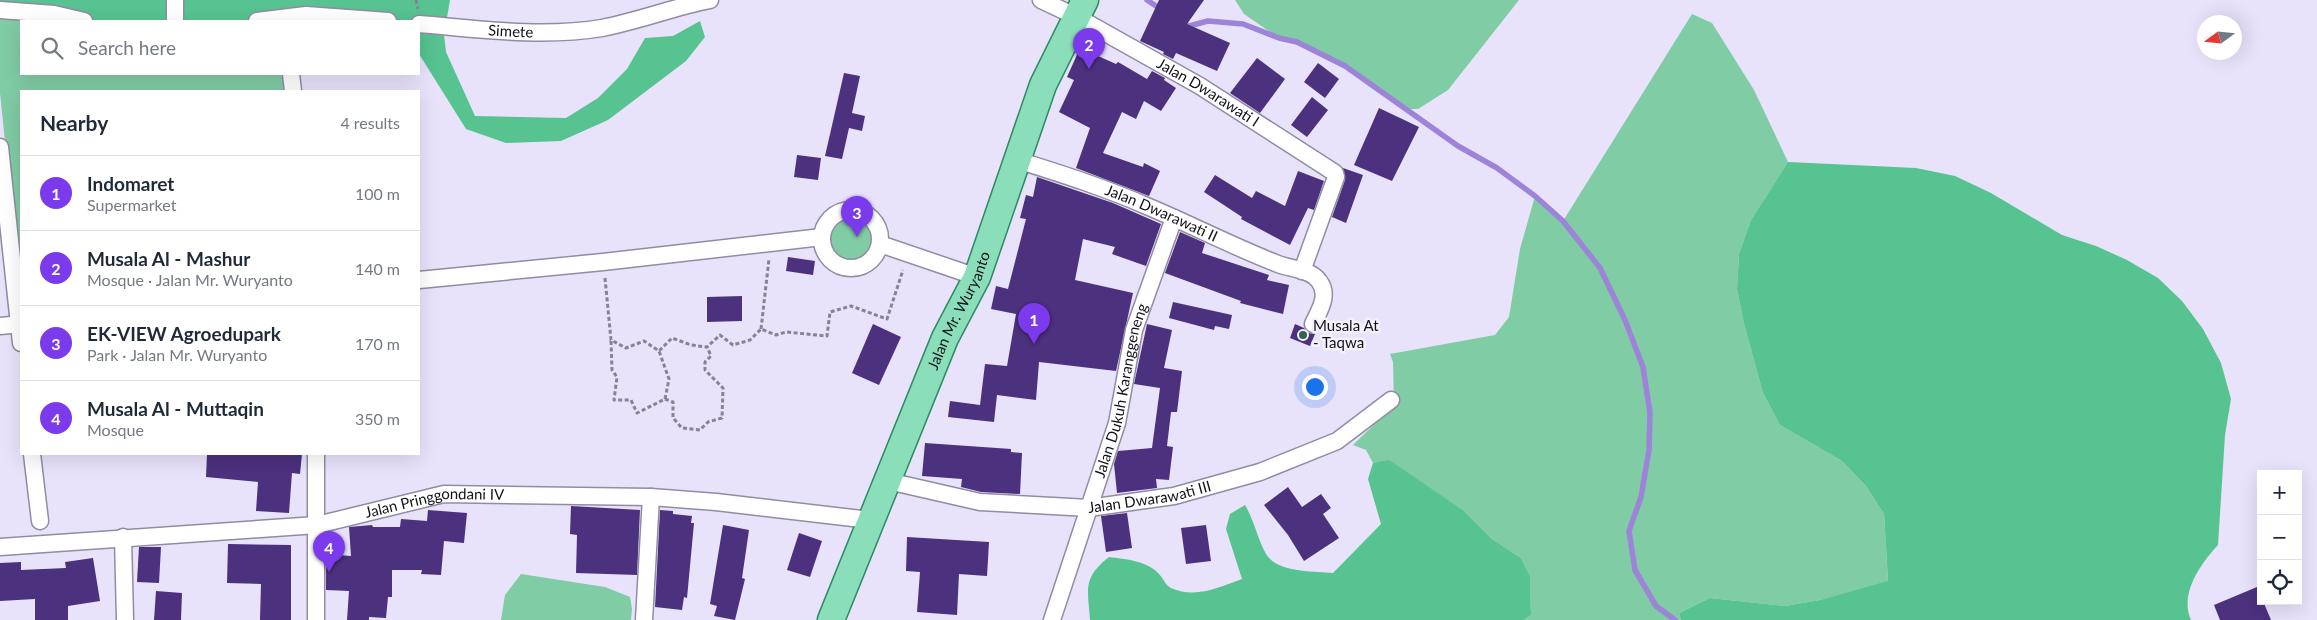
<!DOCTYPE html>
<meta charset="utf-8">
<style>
:root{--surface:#fff;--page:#f2f2f3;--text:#1f2937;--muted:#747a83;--line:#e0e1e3;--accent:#7c3aed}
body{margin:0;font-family:Lato,sans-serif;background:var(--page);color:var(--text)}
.controls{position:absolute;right:15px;bottom:15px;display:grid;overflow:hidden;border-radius:0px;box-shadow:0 5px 20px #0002}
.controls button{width:45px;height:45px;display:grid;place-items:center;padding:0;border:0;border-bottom:1px solid var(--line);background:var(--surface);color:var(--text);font:25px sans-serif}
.compass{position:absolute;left:2197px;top:15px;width:45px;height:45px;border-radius:50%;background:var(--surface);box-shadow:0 5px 20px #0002;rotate:255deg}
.you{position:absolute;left:1314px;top:386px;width:18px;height:18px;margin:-12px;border:4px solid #fff;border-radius:50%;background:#1a73e8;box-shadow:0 0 0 8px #1a73e833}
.badge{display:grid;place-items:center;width:32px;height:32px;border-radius:50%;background:var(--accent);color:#fff;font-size:16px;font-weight:700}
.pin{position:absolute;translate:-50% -41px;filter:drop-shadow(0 1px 2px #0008)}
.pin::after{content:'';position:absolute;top:26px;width:18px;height:15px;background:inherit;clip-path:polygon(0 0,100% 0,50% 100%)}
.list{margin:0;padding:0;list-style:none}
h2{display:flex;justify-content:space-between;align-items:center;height:65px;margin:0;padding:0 20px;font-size:21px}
h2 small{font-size:16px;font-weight:400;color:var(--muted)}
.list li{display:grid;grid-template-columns:32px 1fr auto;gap:15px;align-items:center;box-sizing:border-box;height:75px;padding:0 20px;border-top:1px solid var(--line)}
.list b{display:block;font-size:19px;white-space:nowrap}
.list p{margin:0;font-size:16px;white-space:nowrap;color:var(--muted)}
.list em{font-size:16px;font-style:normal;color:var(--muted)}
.icon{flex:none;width:28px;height:28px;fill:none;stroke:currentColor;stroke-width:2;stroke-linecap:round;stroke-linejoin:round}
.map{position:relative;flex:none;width:2317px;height:620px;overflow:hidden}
.search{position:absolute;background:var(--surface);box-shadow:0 5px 20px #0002;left:20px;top:20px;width:400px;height:55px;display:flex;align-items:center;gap:12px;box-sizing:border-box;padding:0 18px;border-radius:0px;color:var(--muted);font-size:19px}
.panel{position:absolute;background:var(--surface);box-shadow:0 5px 20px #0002;left:20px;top:90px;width:400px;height:365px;border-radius:0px}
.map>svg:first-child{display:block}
.green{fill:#80cca4}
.forest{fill:#56c390}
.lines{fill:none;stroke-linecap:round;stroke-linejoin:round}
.stream{stroke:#9d84d9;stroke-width:5.5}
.building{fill:#4c317e}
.street-casing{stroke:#918ca3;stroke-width:19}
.primary-casing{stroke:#2e8964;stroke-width:29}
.path{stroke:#878294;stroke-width:3;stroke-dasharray:4 2.5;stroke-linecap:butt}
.street{stroke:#fff;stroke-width:16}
.primary{stroke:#8adfba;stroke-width:26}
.poi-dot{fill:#30654b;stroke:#f4f1fc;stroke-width:2}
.labels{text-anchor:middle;stroke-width:5;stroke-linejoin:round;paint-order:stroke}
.street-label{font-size:15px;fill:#131119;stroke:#f4f1fc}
.poi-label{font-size:15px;fill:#131119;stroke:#f4f1fc;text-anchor:start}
</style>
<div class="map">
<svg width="2317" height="620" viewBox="0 0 2317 620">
<rect width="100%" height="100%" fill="#e8e2fb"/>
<!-- green -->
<g class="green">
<polygon points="1235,0 1519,0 1448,90 1418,109 1408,109 1345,66 1297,42 1279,38 1244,14"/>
<polygon points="1692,14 1712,23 1754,90 1788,162 1751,220 1739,254 1737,289 1744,324 1763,393 1780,425 1842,461 1866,486 1884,514 1888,582 1820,600 1785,606 1710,598 1679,613 1681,620 1524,620 1531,615 1530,578 1521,558 1492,539 1463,510 1389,461 1373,463 1366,450 1353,445 1394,405 1393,362 1390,354 1495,335 1509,317 1520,249 1535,196 1563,221"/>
<polygon points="8,17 23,21 21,21 21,74 285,74 286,91 21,91 21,297 0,93 0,18"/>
<circle cx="851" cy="238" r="23"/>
<polygon points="521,574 605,587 630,597 632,609 631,620 501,620 505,595"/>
</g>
<!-- forest -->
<g class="forest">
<polygon points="0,0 450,0 444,35 446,52 475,116 566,118 598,98 627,69 645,38 673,36 700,21 705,37 686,61 608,120 561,141 506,143 466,129 419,54 419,21 23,21 8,17 0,18"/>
<path d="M1788 162 1916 168 1955 176 1991 193 2062 235 2096 246 2127 260 2158 278 2182 301 2203 329 2221 363 2231 399 2225 435 2218 545C2201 563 2179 594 2191 620H1681L1679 613 1710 598 1785 606 1820 600 1888 581 1884 514 1866 486 1842 461 1780 425 1763 393 1744 324 1737 289 1739 254 1751 220Z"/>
<path d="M1389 460 1463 510 1492 539 1521 558 1530 577 1531 615 1524 620H1090C1088 590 1082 578 1109 557 1125 559 1148 561 1159 574 1163 578 1166 586 1171 588 1195 599 1220 587 1242 579L1226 529 1230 514 1245 505C1254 520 1257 537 1265 552 1275 573 1313 571 1333 573L1381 524 1368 479 1373 463Z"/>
</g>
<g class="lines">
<!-- stream -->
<g class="stream">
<polyline points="1147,0 1162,10"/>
<polyline points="1184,24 1189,26 1208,21 1243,24 1279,38 1297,42 1345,66 1458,146 1497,168 1535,196 1563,221 1600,268 1625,320 1643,367 1650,413 1649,450 1641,497 1629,531 1635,570 1656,606 1675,620"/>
</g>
</g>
<!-- building -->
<g class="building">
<polygon points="1159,0 1204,0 1187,24 1230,43 1217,71 1176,53 1173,59 1163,54 1164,52 1140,41"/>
<polygon points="1080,48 1116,64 1118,62 1147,79 1152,71 1165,78 1164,80 1176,88 1161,111 1144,101 1136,119 1122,112 1103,153 1143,167 1144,163 1160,171 1149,196 1076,168 1090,128 1059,112 1074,80 1067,77"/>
<polygon points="1257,58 1285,79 1260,113 1230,93"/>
<polygon points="1318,63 1339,79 1325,98 1304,82"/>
<polygon points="844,73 860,76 852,113 865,116 862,131 849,128 842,159 825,156"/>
<polygon points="1312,97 1328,110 1307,137 1291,125"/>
<polygon points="1379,108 1419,127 1392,181 1354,165"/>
<polygon points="797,155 821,158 818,180 794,177"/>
<polygon points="1343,168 1363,175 1346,223 1332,217 1345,180"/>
<polygon points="1298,171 1324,181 1314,210 1308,208 1290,245 1241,219 1242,217 1204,192 1215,175 1252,198 1256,191 1285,206"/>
<polygon points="1037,177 1113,203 1161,224 1146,266 1112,254 1115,247 1083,239 1075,280 1133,293 1116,371 1039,362 1036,400 997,395 994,422 948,417 950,401 980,405 985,364 1007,366 1016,314 991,309 996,286 1008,289 1026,219 1020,218 1026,195 1033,197"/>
<polygon points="1180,232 1205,243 1202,253 1269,275 1267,280 1289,285 1283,314 1240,303 1241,301 1165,273"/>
<polygon points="788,257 815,261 813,275 786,271"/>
<polygon points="742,296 742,321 707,322 707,297"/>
<polygon points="1173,302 1232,315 1229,329 1215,326 1214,330 1169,318"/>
<polygon points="873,324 901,337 879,385 852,373"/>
<polygon points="1147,324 1172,330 1164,368 1182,371 1177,412 1171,412 1167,446 1173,447 1169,480 1156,479 1157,488 1117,493 1114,464 1118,451 1152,448 1160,388 1134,384"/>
<polygon points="1295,324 1304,328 1308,333 1315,334 1310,346 1290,338"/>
<polygon points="925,443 1011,449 1011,452 1022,453 1020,494 981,492 961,487 962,479 922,476"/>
<polygon points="207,454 302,454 300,474 292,473 289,513 256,511 258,482 206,477"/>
<polygon points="1288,487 1302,507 1321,494 1331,508 1323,514 1339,538 1304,561 1288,535 1264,505"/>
<polygon points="571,506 640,510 637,575 576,573 577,535 570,534"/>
<polygon points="428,510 467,513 464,543 444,541 441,575 421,574 422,570 392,570 392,597 388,597 386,618 369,617 369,620 347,620 349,591 326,590 326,554 351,556 349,527 372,525 373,527 400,527 401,519 427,521"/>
<polygon points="660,510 673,511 673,514 692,516 691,523 694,523 687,598 684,597 682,610 655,607"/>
<polygon points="1127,513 1132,548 1106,552 1101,516"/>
<polygon points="723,525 749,530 742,578 745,579 735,620 714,616 717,606 710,604"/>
<polygon points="1206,525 1211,561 1186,564 1181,528"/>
<polygon points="799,533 822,541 810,577 787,570"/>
<polygon points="907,537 989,542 987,576 959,574 957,615 917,612 920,572 906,571"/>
<polygon points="228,544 291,545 291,620 260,620 261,584 227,583"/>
<polygon points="139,547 161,547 159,583 137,582"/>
<polygon points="93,558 100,601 68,606 68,620 35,620 35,599 0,601 0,563 21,562 21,570 66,568 65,562"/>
<polygon points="2257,587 2261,601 2263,601 2271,620 2220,620 2214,605"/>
<polygon points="156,591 182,593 181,620 154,620"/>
</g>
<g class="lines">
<!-- street casing -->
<g class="street-casing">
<g id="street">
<polyline points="175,0 175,21"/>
<path id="s1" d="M1041 0 1077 17 1200 86 1335 173 1336 177 1302 271"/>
<polyline points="0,10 54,14 84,21"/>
<polyline points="257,21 306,15 388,21"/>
<path id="s2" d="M419 24C479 29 542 38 602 28 639 21 674 7 710 0"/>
<polyline points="291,74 293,91"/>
<polyline points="0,147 21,343"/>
<path id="s3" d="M1017 160C1062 174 1106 188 1149 207 1192 225 1234 247 1278 264 1291 269 1310 269 1319 281 1330 295 1319 311 1313 324"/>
<circle cx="851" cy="239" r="29"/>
<polyline points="880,244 977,277"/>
<polyline points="419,280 603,262 822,237"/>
<polyline points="0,326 21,324"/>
<polyline points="32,454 40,521"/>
<polyline points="316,454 316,620"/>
<path id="s4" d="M888 481 980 502 1089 508 1174 496 1260 472 1337 441 1391 400"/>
<polyline points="123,537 125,620"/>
<path id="s5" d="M0 547 317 525 444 494 651 497 716 502 870 520"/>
<polyline points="644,620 651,497"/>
<path id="s6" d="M1052 620 1117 423 1134 330 1174 218"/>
</g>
</g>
<!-- primary casing -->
<g class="primary-casing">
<g id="primary">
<path id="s7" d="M831 620 945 338 977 277 1043 85 1085 0"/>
</g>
</g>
<!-- path -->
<g class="path">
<polyline points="416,0 418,9"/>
<polyline points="605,278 611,340 626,348 644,341 659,351 672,338 691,345 707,347 720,335 733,345 750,340 761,329 776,335 786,332 827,336 830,312 851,306 887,319 903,270"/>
<polyline points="761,329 769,259"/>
<polyline points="611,341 612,370 617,377 614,400 631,400 637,413 665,399 669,379 659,351"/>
<polyline points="665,399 673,402 673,418 682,428 700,430 708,422 722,418 723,388 705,370 705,362 711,356 707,347"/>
</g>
<!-- street -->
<use href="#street" class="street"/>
<!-- primary -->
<use href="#primary" class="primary"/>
</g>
<!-- markers -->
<circle class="poi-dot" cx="1303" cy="335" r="5"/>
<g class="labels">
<!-- street labels -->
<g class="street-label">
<text dy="5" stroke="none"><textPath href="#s2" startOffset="92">Simete</textPath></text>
<text dy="5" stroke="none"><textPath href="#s1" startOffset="191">Jalan Dwarawati I</textPath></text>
<text dy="5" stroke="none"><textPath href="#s3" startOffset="154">Jalan Dwarawati II</textPath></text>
<text dy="5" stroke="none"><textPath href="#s7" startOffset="335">Jalan Mr. Wuryanto</textPath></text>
<text dy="5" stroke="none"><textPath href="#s6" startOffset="240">Jalan Dukuh Karanggeneng</textPath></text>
<text dy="5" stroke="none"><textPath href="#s4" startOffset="265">Jalan Dwarawati III</textPath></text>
<text dy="5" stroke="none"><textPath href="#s5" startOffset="438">Jalan Pringgondani IV</textPath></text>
</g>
<!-- poi labels -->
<g class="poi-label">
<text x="1313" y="331">Musala At<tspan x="1313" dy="17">- Taqwa</tspan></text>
</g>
</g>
</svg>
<div class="controls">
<button>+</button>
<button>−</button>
<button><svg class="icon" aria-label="locate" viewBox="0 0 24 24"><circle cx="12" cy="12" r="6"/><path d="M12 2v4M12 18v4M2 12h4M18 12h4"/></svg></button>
</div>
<svg class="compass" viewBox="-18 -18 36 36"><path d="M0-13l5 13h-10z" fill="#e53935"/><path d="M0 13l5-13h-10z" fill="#747a83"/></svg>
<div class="you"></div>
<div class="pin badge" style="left:1034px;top:344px">1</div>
<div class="pin badge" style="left:1089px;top:69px">2</div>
<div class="pin badge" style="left:857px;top:237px">3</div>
<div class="pin badge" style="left:329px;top:572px">4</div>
<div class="search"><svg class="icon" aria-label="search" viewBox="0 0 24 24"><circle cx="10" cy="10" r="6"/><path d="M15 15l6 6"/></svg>Search here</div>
<section class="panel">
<h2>Nearby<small>4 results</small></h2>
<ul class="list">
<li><span class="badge">1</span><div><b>Indomaret</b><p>Supermarket</p></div><em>100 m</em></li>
<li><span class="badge">2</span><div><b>Musala Al - Mashur</b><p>Mosque · Jalan Mr. Wuryanto</p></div><em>140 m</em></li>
<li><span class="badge">3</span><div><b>EK-VIEW Agroedupark</b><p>Park · Jalan Mr. Wuryanto</p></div><em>170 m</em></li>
<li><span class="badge">4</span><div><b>Musala Al - Muttaqin</b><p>Mosque</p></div><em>350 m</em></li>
</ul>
</section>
</div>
